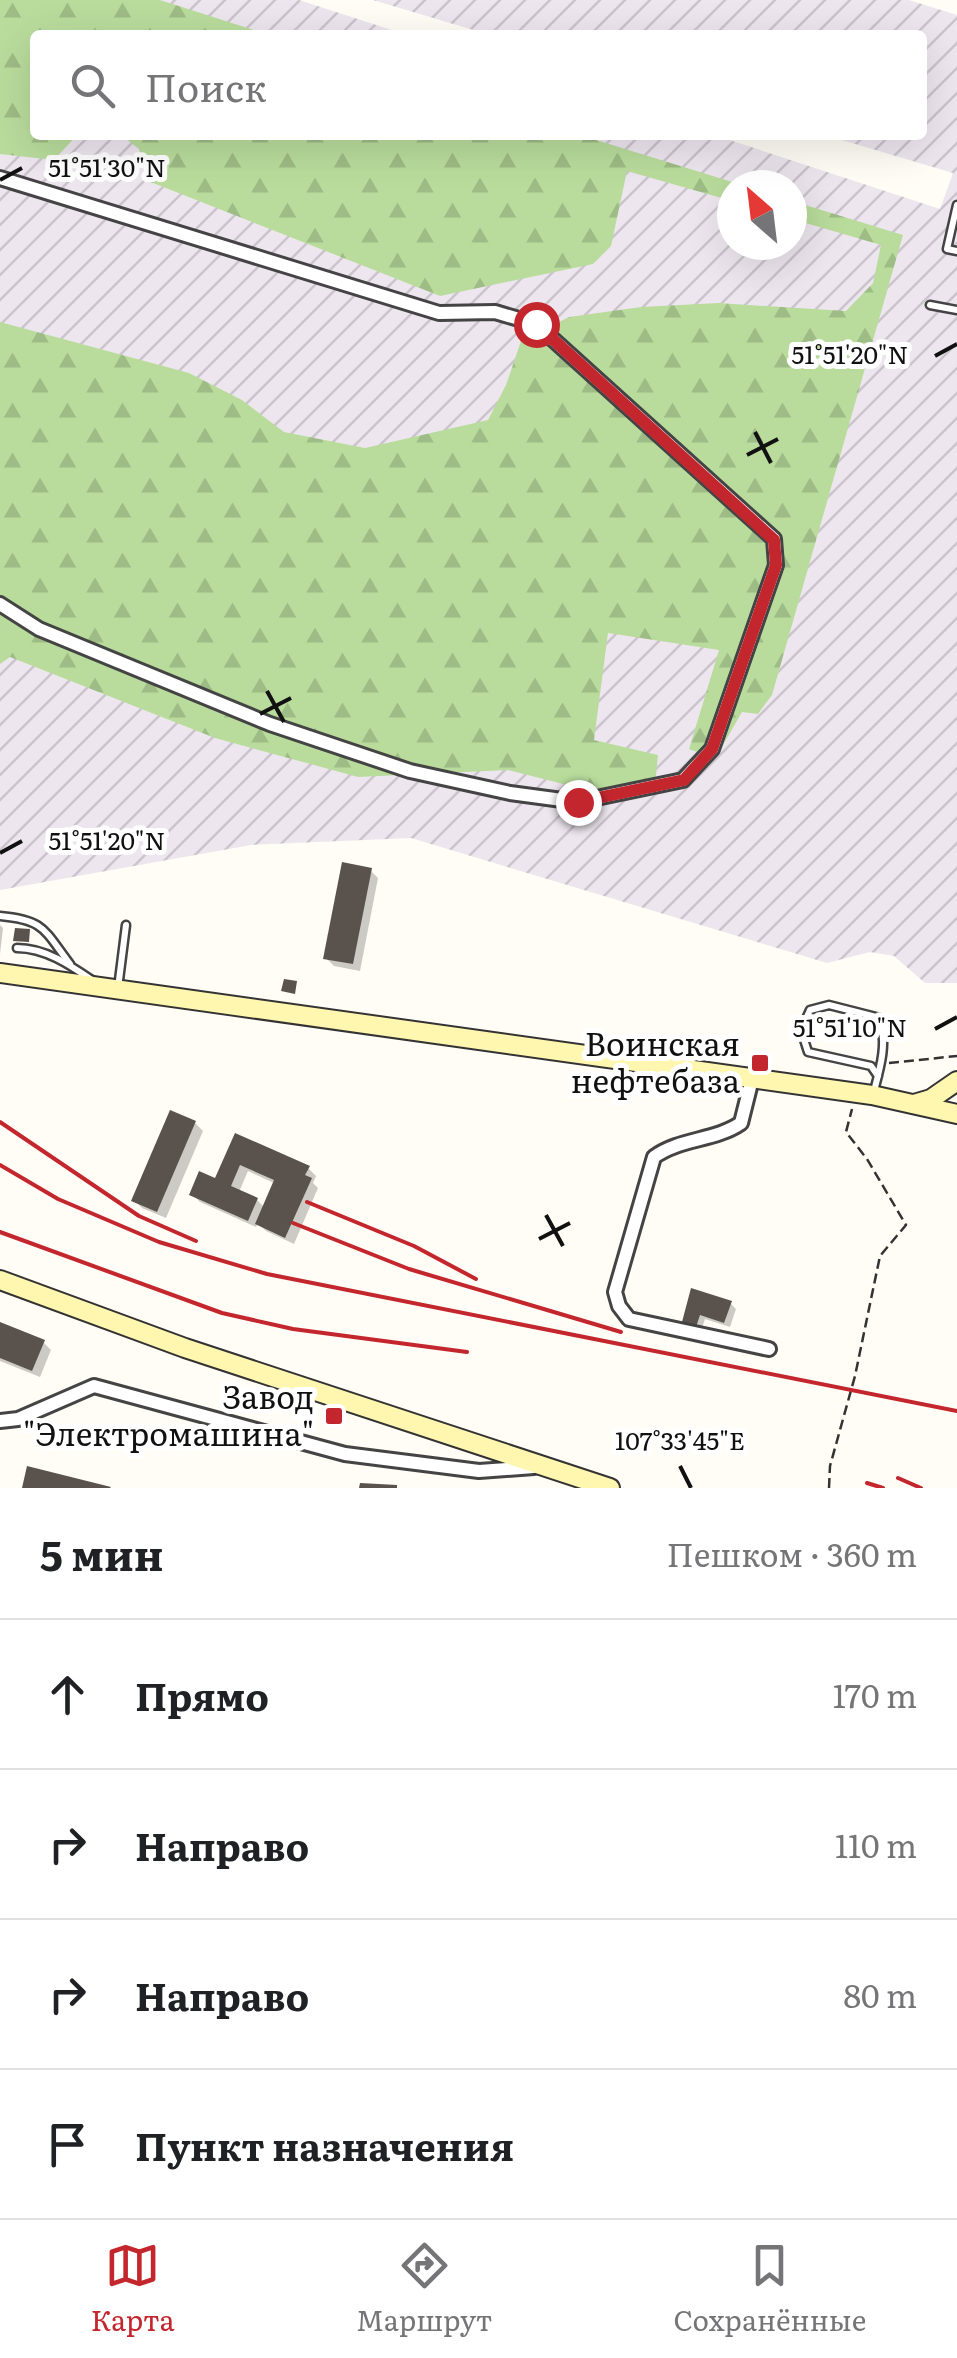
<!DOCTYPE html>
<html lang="ru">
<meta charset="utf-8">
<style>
:root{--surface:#fff;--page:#f2f2f2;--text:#202124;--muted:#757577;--line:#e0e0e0;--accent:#c4262e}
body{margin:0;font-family:Literata,serif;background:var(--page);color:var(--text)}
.compass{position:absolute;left:717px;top:170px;width:90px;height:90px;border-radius:50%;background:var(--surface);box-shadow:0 10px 40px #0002;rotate:332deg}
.stop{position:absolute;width:30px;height:30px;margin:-22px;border:8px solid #c4262e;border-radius:50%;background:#fff}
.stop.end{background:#c4262e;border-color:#fff;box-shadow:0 2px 10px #0008}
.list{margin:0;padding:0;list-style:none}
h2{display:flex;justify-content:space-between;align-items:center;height:130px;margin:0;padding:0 40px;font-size:42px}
h2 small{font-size:32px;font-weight:400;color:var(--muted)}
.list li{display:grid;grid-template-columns:65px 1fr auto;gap:30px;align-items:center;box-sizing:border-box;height:150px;padding:0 40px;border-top:2px solid var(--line)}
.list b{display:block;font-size:38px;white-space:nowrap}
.list em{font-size:32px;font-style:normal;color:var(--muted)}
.icon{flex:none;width:55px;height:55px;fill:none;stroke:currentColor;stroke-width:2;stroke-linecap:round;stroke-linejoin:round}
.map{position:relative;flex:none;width:957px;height:1488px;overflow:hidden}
.search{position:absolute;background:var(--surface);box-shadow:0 10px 40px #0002;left:30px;right:30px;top:30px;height:110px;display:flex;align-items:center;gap:25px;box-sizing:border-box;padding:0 35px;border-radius:10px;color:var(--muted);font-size:38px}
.sheet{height:730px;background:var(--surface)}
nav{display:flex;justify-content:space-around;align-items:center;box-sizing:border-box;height:140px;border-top:2px solid var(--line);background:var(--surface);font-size:28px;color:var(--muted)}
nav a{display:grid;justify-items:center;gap:5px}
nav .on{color:var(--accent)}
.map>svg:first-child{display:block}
.industrial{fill:url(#industrial-furrows);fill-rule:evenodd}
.forest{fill:url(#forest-firs)}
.shadow{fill:#0003;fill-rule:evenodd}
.building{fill:#5a524d}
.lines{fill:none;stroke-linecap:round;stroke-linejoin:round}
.lane-casing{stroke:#444;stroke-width:11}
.street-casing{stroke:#444;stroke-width:18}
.secondary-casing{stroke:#333;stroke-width:22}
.path{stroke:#333;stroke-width:2.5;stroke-dasharray:10 5;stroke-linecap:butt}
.lane{stroke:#fff;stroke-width:6}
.street{stroke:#fff;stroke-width:12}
.secondary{stroke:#fff6b0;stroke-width:18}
.rail{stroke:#c4262e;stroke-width:4}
.route{stroke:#c4262e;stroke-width:12}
.ticks{fill:none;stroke:#111;stroke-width:4}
.poi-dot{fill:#c4262e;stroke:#fff;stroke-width:4}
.labels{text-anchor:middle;stroke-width:10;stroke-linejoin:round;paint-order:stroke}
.poi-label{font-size:32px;fill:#111;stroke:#fff;text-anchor:end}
.ticks-label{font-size:25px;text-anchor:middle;fill:#111;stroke:#fff;stroke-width:10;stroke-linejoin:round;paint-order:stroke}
</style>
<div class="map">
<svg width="957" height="1488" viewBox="0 0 957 1488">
<defs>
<pattern id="industrial-furrows" width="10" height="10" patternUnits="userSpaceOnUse" patternTransform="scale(2.5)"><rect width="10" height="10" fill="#eee6ef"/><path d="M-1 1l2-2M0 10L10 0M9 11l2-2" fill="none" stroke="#cbc4cc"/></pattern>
<pattern id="forest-firs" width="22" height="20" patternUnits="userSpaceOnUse" patternTransform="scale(2.5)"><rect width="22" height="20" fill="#b9dc9c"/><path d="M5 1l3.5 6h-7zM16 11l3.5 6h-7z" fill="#9ebc85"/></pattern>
</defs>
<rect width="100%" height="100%" fill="#fffdf5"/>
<!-- industrial -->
<path class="industrial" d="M0 0H299L407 35H35V135H714L940 209 953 173 825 135H922V35H490L373 0H909L957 15V983H925L894 956 870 952 827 963 411 838 251 845 0 890ZM732 185H792V245H732Z"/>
<!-- forest -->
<g class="forest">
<polygon points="0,0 160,0 269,35 35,35 35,135 77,135 54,160 0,154"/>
<polygon points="121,135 580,135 742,185 732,185 732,201 627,171 611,246 593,264 440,296 148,181 139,149"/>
<polygon points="792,201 903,235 772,695 758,714 742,712 715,759 689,749 719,650 608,633 594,740 658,755 655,786 583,789 508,770 358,777 215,738 10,657 0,664 0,322 189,373 242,400 284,432 365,448 488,420 506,385 521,341 569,317 641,307 718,303 846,311 873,283 881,245 792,219"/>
</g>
<!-- shadow -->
<g class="shadow">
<polygon points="370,870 378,878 360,971 334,966 326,958"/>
<polygon points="0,925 3,928 0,954"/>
<polygon points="195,1123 203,1131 166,1218 142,1208 134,1200"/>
<path d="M236 1136 308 1168 316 1176 313 1183 318 1188 294 1244 266 1231 258 1223 256 1227 200 1202 192 1194 216 1182ZM248 1171 276 1184 265 1208 257 1200 239 1192Z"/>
<polygon points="730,1303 736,1309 730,1327 705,1319 701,1331 685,1322 687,1308"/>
<polygon points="0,1325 43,1342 51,1350 40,1377 0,1361"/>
</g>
<!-- building -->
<g class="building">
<polygon points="342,862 372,868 353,964 323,959"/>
<polygon points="15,928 30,929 29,942 13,941"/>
<polygon points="284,979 297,981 295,994 281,991"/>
<polygon points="170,1110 196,1121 157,1212 131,1201"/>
<polygon points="235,1133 310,1166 305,1175 312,1178 285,1238 255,1224 274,1180 240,1165 231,1186 258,1198 248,1221 189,1195 199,1171 215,1178"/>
<polygon points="691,1288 732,1301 724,1323 700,1315 696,1327 682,1322"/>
<polygon points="0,1322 45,1340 32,1371 0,1358"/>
<polygon points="27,1466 111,1487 110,1488 22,1488"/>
<polygon points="360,1483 397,1485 397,1488 359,1488"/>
</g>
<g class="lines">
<!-- lane casing -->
<g class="lane-casing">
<g id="lane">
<polyline points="957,205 947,249 957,251"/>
<polyline points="930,305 957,310"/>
<path d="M0 916C45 920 44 930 70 964"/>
<path d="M17 948C45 948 70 965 92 980"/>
<polyline points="118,988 126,925"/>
<path d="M874 1091C881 1065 887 1044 880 1018L829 1005 810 1010 801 1030 808 1052 871 1066 878 1076"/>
</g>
</g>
<!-- street casing -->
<g class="street-casing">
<g id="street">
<polyline points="0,178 439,313 495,312 536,324 774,539 776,565 712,749 683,780 577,802 510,793 410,771 270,724 39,629 0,604"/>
<path d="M752 1079 741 1123C715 1141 680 1138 654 1157L615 1292 619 1306 629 1319 769 1349"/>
<polyline points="0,1421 18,1419 94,1386 345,1454 479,1471 534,1467"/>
</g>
</g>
<!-- secondary casing -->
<g class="secondary-casing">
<g id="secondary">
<polyline points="0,973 872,1095 957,1114"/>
<polyline points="914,1104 931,1099 957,1081"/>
<polyline points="0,1280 185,1348 610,1488"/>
</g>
</g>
<!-- path -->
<g class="path">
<polyline points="889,1063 957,1056"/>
<polyline points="829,1488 830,1466 855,1376 880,1256 906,1225 867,1159 846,1132 852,1109"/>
</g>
<!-- lane -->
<use href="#lane" class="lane"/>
<!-- street -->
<use href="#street" class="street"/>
<!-- secondary -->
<use href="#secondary" class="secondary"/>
<!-- rail -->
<g class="rail">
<polyline points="0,1122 139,1216 196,1241"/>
<polyline points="0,1165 58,1199 159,1242 267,1274 957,1411"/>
<polyline points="307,1202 414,1246 476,1279"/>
<polyline points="293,1223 409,1269 621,1332"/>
<polyline points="0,1232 222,1313 293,1329 467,1352"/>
<polyline points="898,1478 921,1488"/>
<polyline points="867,1483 883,1488"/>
</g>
</g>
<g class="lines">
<!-- route -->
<polyline class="route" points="536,324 774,540 776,565 712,749 684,780 578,802"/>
</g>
<!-- ticks -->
<path class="ticks" d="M0 180 22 168M935 356 957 344M755 432 771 463M747 455 778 439M267 691 284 722M260 714 291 698M0 853 22 841M935 1029 957 1017M546 1215 563 1246M539 1239 570 1223M680 1466 691 1488"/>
<!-- markers -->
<g class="poi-dot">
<rect x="750" y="1053" width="20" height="20" rx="5"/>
<rect x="324" y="1406" width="20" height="20" rx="5"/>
</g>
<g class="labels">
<!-- poi labels -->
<g class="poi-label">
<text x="740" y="1056">Воинская<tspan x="740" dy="37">нефтебаза</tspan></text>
<text x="314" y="1409">Завод<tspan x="314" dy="37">"Электромашина"</tspan></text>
</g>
</g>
<g class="ticks-label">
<text x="107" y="177">51°51'30"N</text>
<text x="850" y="364">51°51'20"N</text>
<text x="107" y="850">51°51'20"N</text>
<text x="850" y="1037">51°51'10"N</text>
<text x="680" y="1450">107°33'45"E</text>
</g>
</svg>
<svg class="compass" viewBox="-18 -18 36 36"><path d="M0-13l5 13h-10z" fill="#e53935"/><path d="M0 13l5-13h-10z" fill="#757577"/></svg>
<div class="stop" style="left:536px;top:324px"></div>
<div class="stop end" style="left:578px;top:802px"></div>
<div class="search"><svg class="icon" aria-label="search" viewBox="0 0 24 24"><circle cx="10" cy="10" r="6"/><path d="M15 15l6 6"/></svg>Поиск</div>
</div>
<section class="sheet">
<h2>5 мин<small>Пешком · 360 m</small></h2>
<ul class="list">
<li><svg class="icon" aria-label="ahead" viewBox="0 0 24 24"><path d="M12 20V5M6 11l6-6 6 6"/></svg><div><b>Прямо</b></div><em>170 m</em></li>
<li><svg class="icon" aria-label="right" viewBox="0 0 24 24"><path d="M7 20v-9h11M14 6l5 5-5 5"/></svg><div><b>Направо</b></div><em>110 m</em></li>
<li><svg class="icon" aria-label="right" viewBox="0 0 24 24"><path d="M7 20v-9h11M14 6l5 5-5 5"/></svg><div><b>Направо</b></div><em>80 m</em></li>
<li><svg class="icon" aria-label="arrive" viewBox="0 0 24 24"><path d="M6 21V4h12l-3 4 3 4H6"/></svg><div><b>Пункт назначения</b></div></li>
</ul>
</section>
<nav>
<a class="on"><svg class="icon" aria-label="map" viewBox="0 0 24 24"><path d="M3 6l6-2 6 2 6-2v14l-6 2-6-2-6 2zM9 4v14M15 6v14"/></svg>Карта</a>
<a><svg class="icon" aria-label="directions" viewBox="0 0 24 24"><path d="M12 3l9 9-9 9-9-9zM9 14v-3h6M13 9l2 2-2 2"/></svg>Маршрут</a>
<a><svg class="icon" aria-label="saved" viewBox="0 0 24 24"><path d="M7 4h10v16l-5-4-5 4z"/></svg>Сохранённые</a>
</nav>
